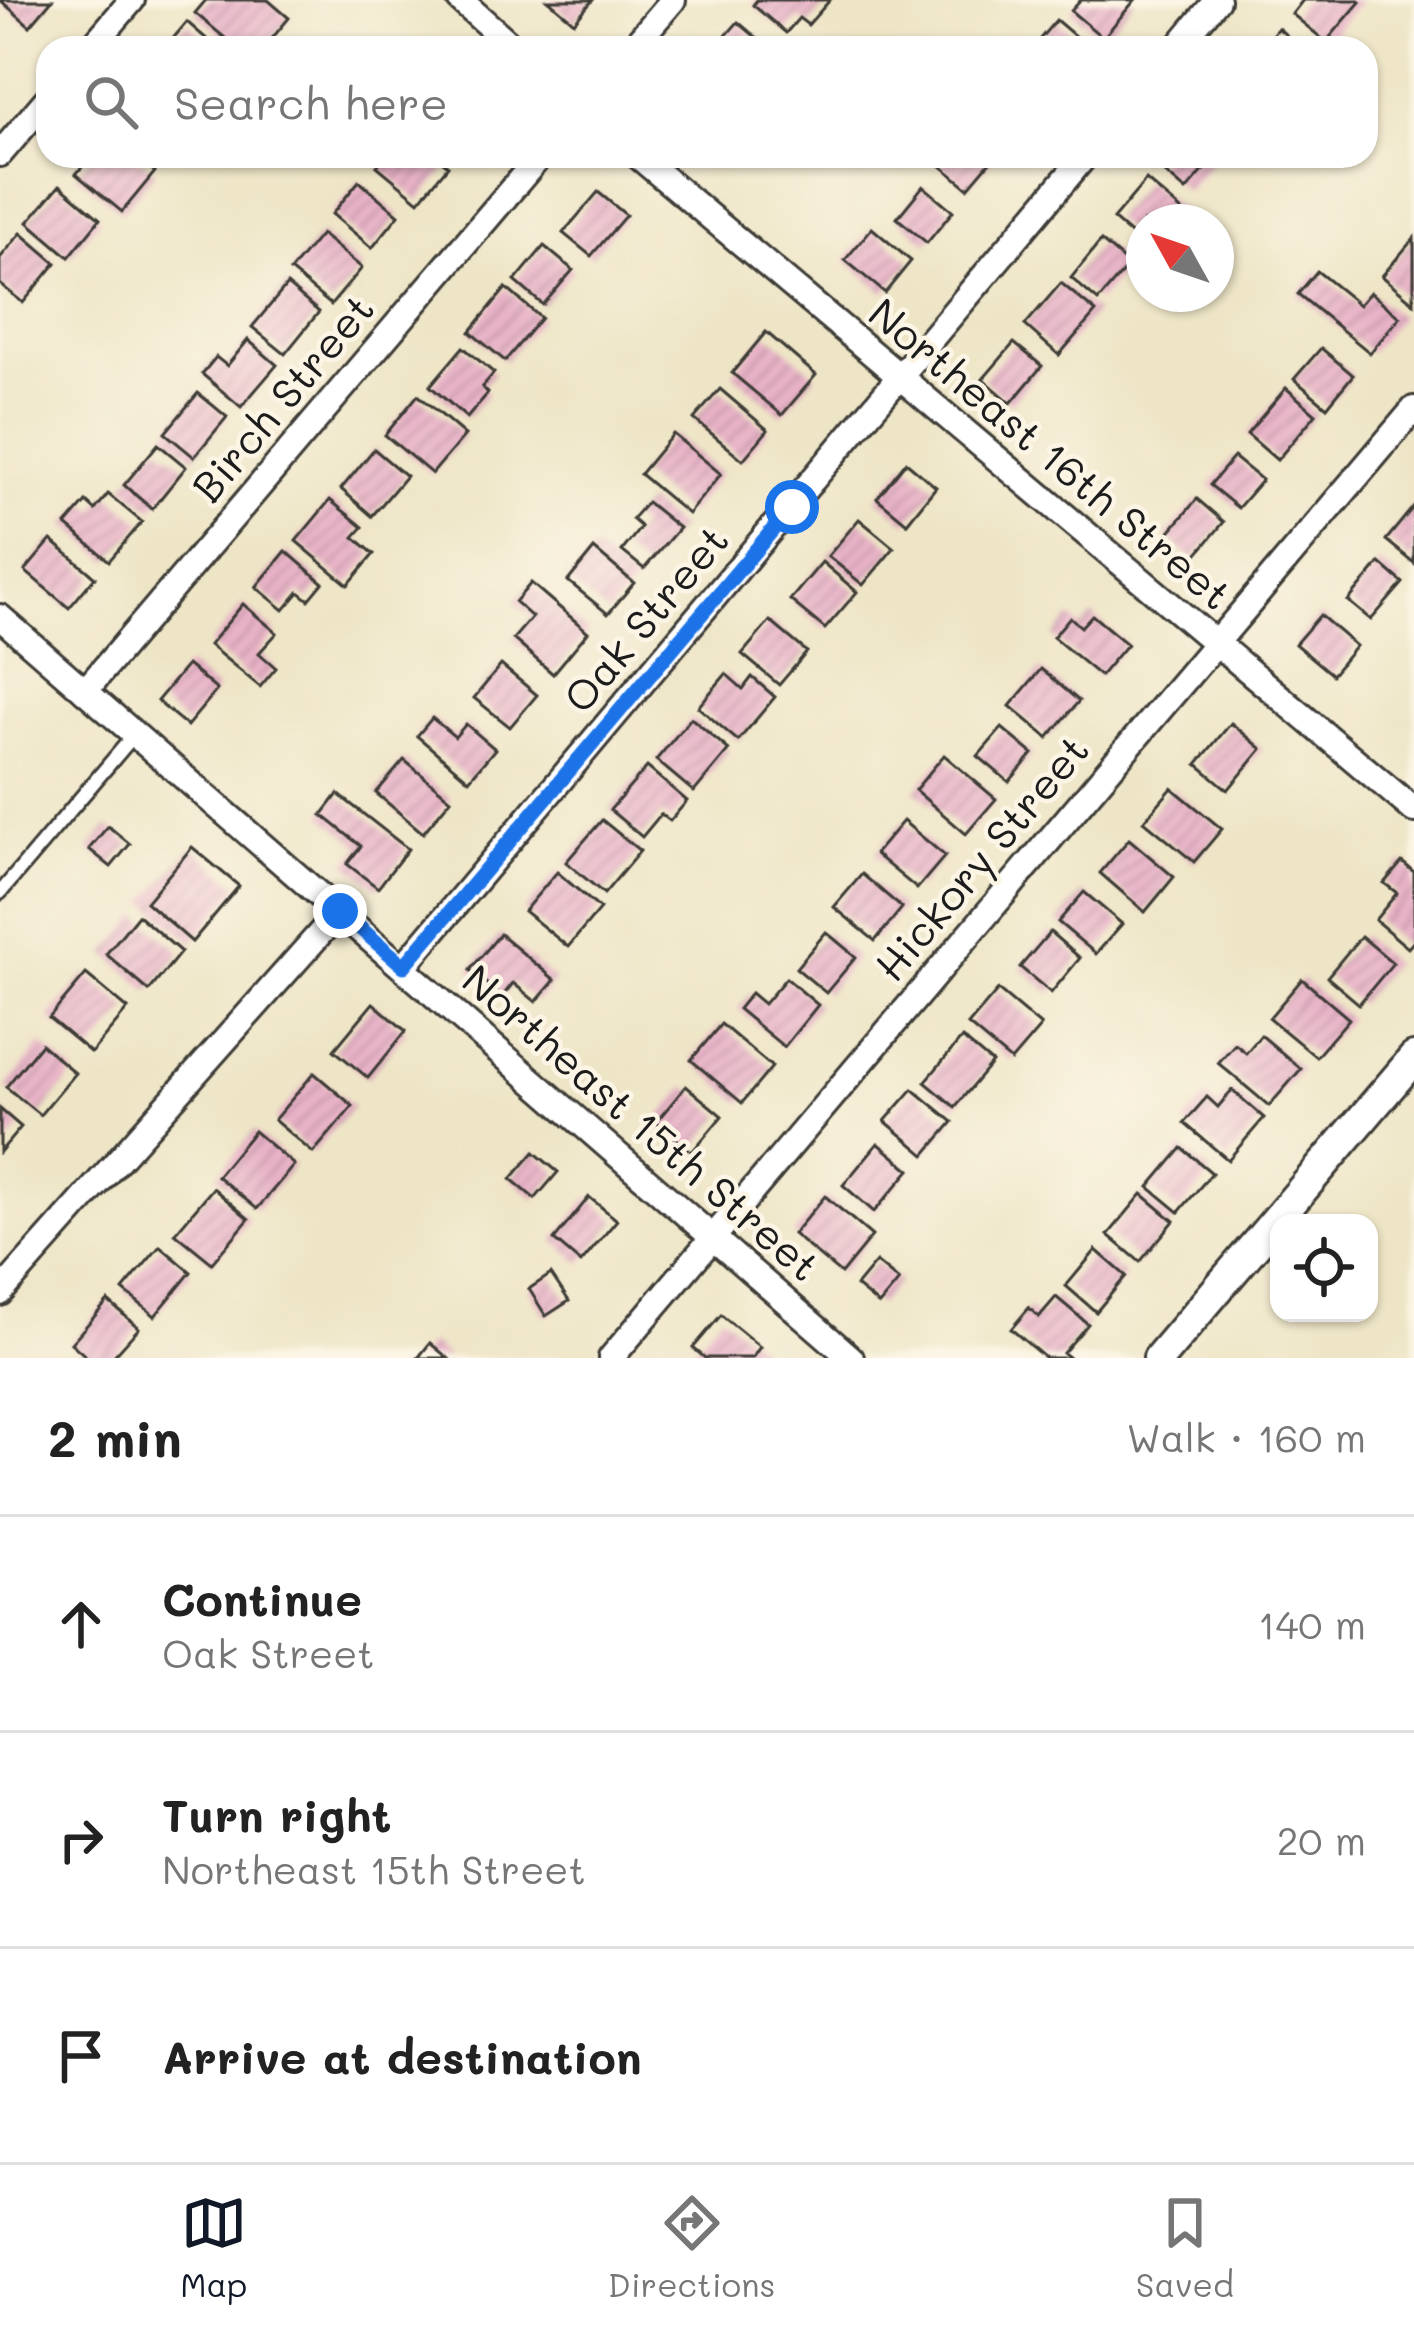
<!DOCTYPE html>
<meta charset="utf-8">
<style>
:root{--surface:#fff;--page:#f6f6f6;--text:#222;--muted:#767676;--line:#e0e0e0;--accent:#111827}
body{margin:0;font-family:Mali,sans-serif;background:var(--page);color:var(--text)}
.controls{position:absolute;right:36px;bottom:36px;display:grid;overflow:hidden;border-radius:24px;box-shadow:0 3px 9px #0004}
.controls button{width:108px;height:108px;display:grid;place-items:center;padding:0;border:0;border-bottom:3px solid var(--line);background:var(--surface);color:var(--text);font:60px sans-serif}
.compass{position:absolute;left:1126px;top:204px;width:108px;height:108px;border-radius:50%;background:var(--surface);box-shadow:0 3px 9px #0004;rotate:310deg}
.stop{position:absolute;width:36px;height:36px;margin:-27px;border:9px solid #1a73e8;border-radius:50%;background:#fff}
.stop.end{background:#1a73e8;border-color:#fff;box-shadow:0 3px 12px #0008}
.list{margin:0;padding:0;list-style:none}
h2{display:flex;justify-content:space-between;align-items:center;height:156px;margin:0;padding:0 48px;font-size:51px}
h2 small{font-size:39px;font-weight:400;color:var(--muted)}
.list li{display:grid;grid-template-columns:78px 1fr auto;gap:36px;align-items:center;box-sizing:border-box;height:216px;padding:0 48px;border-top:3px solid var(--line)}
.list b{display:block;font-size:45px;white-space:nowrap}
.list p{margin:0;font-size:39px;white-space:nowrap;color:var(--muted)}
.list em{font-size:39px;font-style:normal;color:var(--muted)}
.icon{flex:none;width:66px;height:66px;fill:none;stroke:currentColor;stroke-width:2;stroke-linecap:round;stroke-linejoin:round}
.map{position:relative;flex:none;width:1414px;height:1358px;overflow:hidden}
.search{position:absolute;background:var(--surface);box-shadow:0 3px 9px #0004;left:36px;right:36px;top:36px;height:132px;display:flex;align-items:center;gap:30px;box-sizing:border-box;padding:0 42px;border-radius:36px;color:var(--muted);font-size:45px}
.sheet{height:804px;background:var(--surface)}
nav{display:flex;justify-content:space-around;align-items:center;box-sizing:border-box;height:168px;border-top:3px solid var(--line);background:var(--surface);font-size:33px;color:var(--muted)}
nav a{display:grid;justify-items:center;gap:6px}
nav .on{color:var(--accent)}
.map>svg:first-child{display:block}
.building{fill:url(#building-hatch)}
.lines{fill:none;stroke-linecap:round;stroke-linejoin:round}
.service-casing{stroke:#3c3a36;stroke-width:18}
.minor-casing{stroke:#3c3a36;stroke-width:30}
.tertiary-casing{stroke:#3c3a36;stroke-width:36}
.service{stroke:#fff;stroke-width:12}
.minor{stroke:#fff;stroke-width:24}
.tertiary{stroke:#fff;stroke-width:30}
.route{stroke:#1a73e8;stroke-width:15}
.labels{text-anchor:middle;stroke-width:9;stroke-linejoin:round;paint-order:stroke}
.street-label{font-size:42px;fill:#1c1c1c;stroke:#fcf5e5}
</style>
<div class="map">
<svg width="1414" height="1358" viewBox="0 0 1414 1358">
<defs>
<pattern id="building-hatch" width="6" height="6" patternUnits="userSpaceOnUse" patternTransform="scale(3)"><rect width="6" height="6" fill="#e8b2c7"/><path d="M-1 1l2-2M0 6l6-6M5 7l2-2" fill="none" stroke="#c698aa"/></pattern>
</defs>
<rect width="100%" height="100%" fill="#fcf5e5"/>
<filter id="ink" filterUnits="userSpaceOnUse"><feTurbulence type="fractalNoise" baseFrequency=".00833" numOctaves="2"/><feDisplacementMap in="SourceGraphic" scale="24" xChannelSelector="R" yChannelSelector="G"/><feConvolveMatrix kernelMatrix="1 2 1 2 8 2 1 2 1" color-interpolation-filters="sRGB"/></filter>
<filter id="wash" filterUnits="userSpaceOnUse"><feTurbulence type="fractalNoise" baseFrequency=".004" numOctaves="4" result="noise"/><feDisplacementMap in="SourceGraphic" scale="48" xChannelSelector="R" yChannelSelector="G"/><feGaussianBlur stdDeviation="2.7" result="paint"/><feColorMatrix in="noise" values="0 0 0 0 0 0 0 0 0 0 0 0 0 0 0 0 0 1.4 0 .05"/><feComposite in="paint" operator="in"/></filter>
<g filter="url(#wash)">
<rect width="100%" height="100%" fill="#eee5c6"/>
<g id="blocks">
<!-- building -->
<g class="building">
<polygon points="0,0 52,0 30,26"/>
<polygon points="206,0 268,0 289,18 264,48 237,48 195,13"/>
<polygon points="548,0 593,0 574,22"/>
<polygon points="757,0 830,0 808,25 799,18 786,33 753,5"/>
<polygon points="1081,0 1135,0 1103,38 1071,11"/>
<polygon points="1303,0 1357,0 1360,2 1326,42 1292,14"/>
<polygon points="1056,20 1089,48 1032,48"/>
<polygon points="187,22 217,48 165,48"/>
<polygon points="738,22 769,48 715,48"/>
<polygon points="1278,28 1301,48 1261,48"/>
<polygon points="92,156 136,156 155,172 122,212 76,174"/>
<polygon points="385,156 436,156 448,166 419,201 377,166"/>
<polygon points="929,156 995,156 968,188"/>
<polygon points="1163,156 1216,156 1186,191 1156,165"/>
<polygon points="1146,180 1182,211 1173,222 1144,222 1144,246 1113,219"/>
<polygon points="359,181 399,215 372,248 332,214"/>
<polygon points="60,185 100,219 69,257 28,222"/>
<polygon points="923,186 953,211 927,243 897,218"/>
<polygon points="598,192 626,215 591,256 563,233"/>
<polygon points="872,228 911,261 885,293 845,260"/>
<polygon points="21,233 56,263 23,303 0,284 0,258"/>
<polygon points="321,234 362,268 331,305 290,271"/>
<polygon points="1414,238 1414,303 1382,276"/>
<polygon points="1101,241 1129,265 1098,301 1071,278"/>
<polygon points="544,246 573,270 543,305 515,281"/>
<polygon points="1317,271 1359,305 1370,292 1400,317 1370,353 1298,294"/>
<polygon points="1061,283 1096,312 1059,355 1025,325"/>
<polygon points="287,285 319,312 285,354 252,327"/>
<polygon points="506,288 541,318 505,361 470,332"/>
<polygon points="766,332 816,375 782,415 732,373"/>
<polygon points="248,340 277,365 241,407 202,374 216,357 227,366"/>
<polygon points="1014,343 1042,366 1011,403 983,379"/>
<polygon points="463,347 494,373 482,387 488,393 467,418 430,386"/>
<polygon points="1321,348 1353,375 1327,407 1294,379"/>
<polygon points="1286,388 1316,414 1277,460 1247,434"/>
<polygon points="720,389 768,430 743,460 694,419"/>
<polygon points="198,393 227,417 194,457 165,433"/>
<polygon points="418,395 465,435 432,474 385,435"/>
<polygon points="673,434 721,474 688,514 640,474"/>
<polygon points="158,444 186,467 152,509 124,485"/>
<polygon points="374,449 406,476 372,516 341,489"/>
<polygon points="1234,457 1262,480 1238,508 1210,485"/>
<polygon points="906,462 936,487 907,523 877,498"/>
<polygon points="108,494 142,522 109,561 66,525 86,502 95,510"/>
<polygon points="1197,499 1224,522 1193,559 1166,536"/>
<polygon points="330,500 363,527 354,537 374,554 348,585 296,541"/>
<polygon points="647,502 679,528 644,569 622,551 641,527 632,519"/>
<polygon points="1414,506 1414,563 1386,540"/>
<polygon points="859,519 894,548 863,585 828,556"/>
<polygon points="51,540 95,577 69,608 25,571"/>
<polygon points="594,549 634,583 608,614 568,581"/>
<polygon points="286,551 323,583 309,600 299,592 284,610 256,587"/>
<polygon points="822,562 857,592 825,629 790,600"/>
<polygon points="1380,563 1403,583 1371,620 1348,601"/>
<polygon points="531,583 588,632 553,674 513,639 532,617 515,602"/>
<polygon points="243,604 277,633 259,653 276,668 260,687 209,645"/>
<polygon points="1092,615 1127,644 1100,676 1053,637 1070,617 1081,627"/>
<polygon points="1320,615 1356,646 1332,675 1295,644"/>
<polygon points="770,621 807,652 779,685 742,654"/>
<polygon points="187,665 217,690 187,726 157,701"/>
<polygon points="501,665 537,695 510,727 474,698"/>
<polygon points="1041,669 1079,701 1048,738 1010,706"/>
<polygon points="726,674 743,689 752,677 775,697 738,741 698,707"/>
<polygon points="432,718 455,737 466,724 495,749 469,780 417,736"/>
<polygon points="691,718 729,750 694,792 656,760"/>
<polygon points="1231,723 1262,749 1228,790 1197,764"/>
<polygon points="1002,728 1033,754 1009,782 978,756"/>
<polygon points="944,755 996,799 966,834 915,790"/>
<polygon points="404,760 451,799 423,833 376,793"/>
<polygon points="647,767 687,801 670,821 661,814 642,837 610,810"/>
<polygon points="1172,788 1222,829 1194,862 1144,821"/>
<polygon points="338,794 408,849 378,888 347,864 361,846 322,815"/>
<polygon points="602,820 640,851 604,894 566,862"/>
<polygon points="903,821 945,856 917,889 875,854"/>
<polygon points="108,826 130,844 111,867 89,849"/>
<polygon points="1129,839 1174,877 1145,912 1100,873"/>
<polygon points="192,847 239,886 192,942 146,902"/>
<polygon points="1402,862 1414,872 1414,941 1408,948 1375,920 1397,893 1384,883"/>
<polygon points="557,872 600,909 568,947 524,911"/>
<polygon points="862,874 902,908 875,941 834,907"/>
<polygon points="1084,892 1122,924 1096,954 1058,922"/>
<polygon points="138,915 181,952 149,991 106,954"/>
<polygon points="826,932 856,957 826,993 796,968"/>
<polygon points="1050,932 1080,958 1051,993 1020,967"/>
<polygon points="500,934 555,980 536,1002 513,983 502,997 470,970"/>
<polygon points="1361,936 1393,963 1359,1004 1327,977"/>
<polygon points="86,974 128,1009 91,1053 49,1018"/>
<polygon points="786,978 818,1005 784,1047 738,1009 751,993 764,1004"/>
<polygon points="1302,979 1349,1019 1316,1057 1269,1018"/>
<polygon points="998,990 1041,1026 1011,1061 968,1025"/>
<polygon points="373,1003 406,1031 368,1078 334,1050"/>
<polygon points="721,1024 772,1067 742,1103 691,1060"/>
<polygon points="1261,1035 1301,1069 1269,1106 1218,1063 1235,1044 1246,1053"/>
<polygon points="962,1038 992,1063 955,1107 925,1082"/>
<polygon points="41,1044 75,1073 40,1115 6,1087"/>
<polygon points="314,1073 353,1106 313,1153 274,1120"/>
<polygon points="686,1086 722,1116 692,1152 656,1122"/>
<polygon points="913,1089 953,1122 925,1155 885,1121"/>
<polygon points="1232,1090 1264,1118 1228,1160 1184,1123 1207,1097 1218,1107"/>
<polygon points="0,1109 21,1127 0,1152"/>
<polygon points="254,1131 294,1165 257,1209 217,1176"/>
<polygon points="878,1143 910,1170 874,1212 843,1185"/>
<polygon points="1182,1148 1212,1173 1179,1212 1149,1187"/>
<polygon points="534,1152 558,1172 535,1199 511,1179"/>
<polygon points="213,1188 249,1219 212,1263 175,1233"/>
<polygon points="1142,1194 1174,1221 1140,1262 1108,1235"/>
<polygon points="825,1196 872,1236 841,1274 793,1234"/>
<polygon points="589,1197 617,1220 581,1263 554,1240"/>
<polygon points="160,1246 191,1272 155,1316 123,1290"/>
<polygon points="1096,1250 1126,1276 1096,1312 1066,1286"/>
<polygon points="876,1262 899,1281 879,1305 856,1286"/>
<polygon points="551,1274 569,1301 546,1316 529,1289"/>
<polygon points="1056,1297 1088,1324 1063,1353 1069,1358 1045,1358 1011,1329 1029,1308 1039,1317"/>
<polygon points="108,1301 139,1328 112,1358 88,1358 71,1343"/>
<polygon points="721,1315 760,1347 752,1358 705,1358 693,1348"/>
<polygon points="430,1343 448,1358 418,1358"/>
</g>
</g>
</g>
<g filter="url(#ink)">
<use href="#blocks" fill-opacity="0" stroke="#3c3a36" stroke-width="3"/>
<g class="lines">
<!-- service casing -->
<g class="service-casing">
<polyline id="service" points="0,893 134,735"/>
</g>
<!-- minor casing -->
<g class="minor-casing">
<g id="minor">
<polyline points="460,0 514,48"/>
<polyline points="91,48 132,0"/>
<polyline points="632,48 673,0"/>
<polyline points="1177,48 1217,0"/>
<polyline points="0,154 48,98"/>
<polyline points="638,156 1414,810"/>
<polyline points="0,617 851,1358"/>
<polyline points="85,691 540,156"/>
<polyline points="404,966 1085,156"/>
<polyline points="0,1293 340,911"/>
<polyline points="611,1358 1414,409"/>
</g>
</g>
<!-- tertiary casing -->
<g class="tertiary-casing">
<polyline id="tertiary" points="1159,1358 1414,1058"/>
</g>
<!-- service -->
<use href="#service" class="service"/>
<!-- minor -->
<use href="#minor" class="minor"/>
<!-- tertiary -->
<use href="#tertiary" class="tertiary"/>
</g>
</g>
<g class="lines" filter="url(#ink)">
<!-- route -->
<polyline class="route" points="340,911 404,966 792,507"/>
</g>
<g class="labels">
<!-- street labels -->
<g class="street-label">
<text transform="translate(283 398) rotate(-50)" y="15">Birch Street</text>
<text transform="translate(1050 454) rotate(40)" y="15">Northeast 16th Street</text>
<text transform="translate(646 619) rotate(-50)" y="15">Oak Street</text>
<text transform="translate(982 858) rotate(-50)" y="15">Hickory Street</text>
<text transform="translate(641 1123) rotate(41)" y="15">Northeast 15th Street</text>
</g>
</g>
</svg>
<div class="controls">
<button><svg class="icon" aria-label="locate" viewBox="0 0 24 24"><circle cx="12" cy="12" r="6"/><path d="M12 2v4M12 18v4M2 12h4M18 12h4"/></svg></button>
</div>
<svg class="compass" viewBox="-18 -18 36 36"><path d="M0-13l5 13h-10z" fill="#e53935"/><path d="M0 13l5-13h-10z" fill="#767676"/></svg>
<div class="stop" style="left:792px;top:507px"></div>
<div class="stop end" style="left:340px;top:911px"></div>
<div class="search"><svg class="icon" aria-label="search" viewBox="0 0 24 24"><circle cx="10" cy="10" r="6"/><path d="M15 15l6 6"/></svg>Search here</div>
</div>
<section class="sheet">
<h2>2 min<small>Walk · 160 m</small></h2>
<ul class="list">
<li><svg class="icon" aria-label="ahead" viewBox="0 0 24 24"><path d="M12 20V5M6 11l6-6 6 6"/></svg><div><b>Continue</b><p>Oak Street</p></div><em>140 m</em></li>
<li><svg class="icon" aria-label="right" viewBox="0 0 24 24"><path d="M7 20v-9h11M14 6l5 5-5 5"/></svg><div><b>Turn right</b><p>Northeast 15th Street</p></div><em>20 m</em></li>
<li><svg class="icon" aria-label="arrive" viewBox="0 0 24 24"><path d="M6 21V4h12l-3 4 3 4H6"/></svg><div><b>Arrive at destination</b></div></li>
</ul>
</section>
<nav>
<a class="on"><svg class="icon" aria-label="map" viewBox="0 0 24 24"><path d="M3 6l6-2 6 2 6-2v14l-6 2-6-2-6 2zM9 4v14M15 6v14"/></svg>Map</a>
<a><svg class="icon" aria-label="directions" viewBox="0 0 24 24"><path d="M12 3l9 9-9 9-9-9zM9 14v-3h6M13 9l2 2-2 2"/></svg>Directions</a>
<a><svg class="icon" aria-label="saved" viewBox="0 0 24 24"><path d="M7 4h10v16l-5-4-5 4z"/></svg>Saved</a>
</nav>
